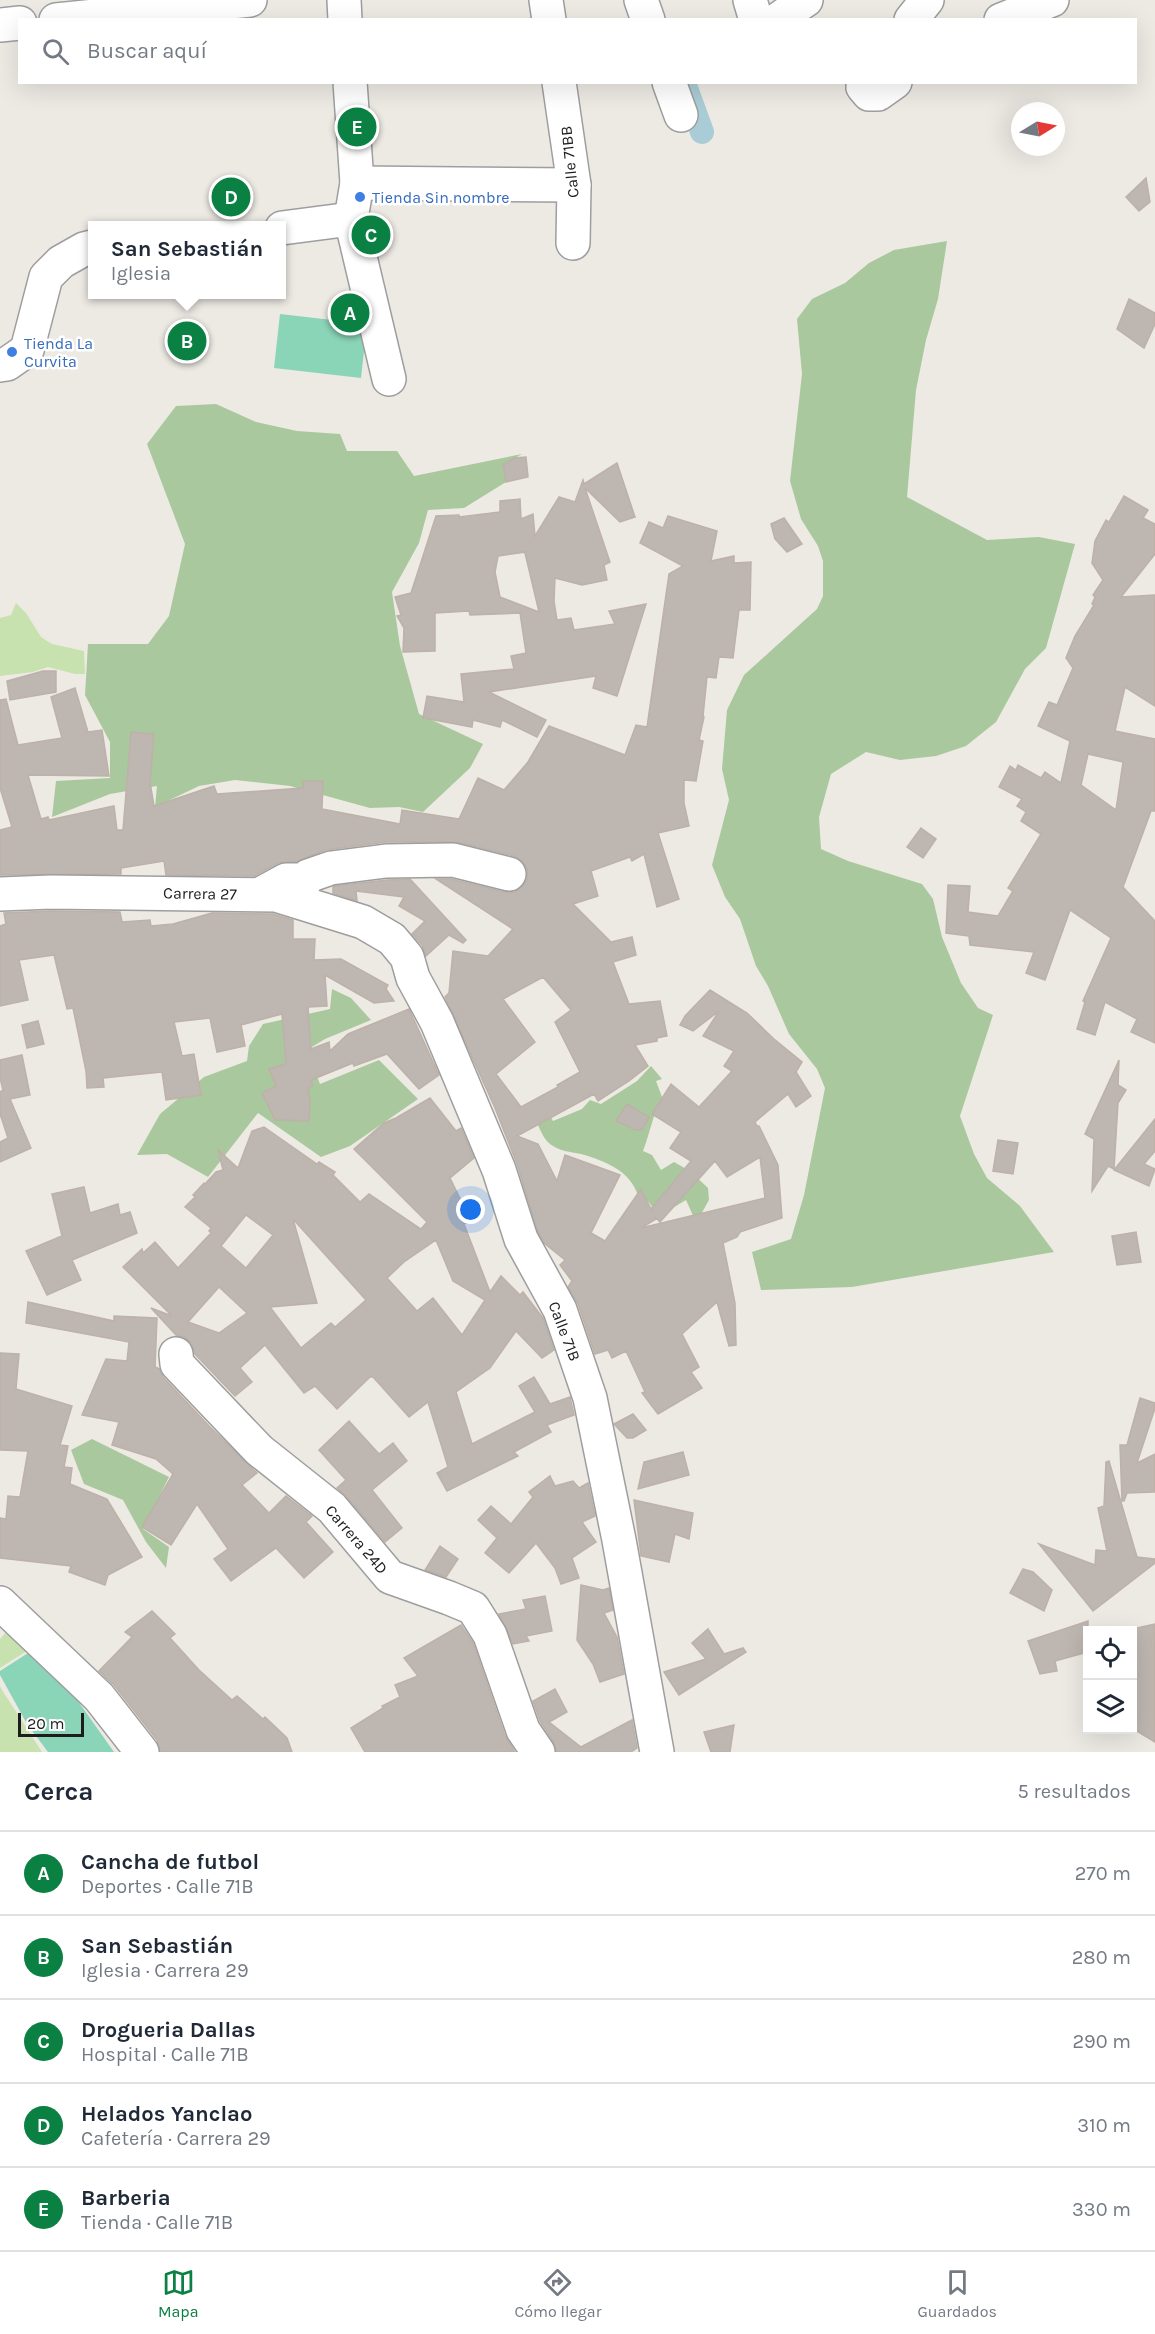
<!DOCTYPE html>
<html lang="es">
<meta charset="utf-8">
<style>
:root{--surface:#fff;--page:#f2f2f3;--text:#1f2937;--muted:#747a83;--line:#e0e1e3;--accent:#0b8043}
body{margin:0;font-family:Karla,sans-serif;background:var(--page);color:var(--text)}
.controls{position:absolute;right:18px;bottom:18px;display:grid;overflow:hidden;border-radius:0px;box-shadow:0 6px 24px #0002}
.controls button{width:54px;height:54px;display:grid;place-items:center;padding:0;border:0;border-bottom:2px solid var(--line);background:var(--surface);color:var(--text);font:30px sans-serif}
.compass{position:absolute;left:1011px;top:102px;width:54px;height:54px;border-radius:50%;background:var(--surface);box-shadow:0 6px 24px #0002;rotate:80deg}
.scale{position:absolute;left:18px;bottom:15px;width:66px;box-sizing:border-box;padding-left:6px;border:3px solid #1d1d1d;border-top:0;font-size:16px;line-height:21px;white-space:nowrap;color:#1d1d1d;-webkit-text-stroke:4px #fff;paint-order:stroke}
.you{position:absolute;left:471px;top:1210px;width:21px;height:21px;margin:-15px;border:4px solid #fff;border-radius:50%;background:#1a73e8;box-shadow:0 0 0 9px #1a73e833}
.badge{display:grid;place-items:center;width:39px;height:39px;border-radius:50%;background:var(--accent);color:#fff;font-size:20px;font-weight:700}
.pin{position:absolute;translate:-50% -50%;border:3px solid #fff;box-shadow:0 2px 6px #0006}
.popup{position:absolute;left:88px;top:221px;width:198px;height:78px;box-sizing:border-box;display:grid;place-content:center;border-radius:0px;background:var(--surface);filter:drop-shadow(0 2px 4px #0005);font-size:20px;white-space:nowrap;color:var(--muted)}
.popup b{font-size:22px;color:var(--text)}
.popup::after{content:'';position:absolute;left:50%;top:100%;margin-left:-12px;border:12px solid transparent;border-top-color:var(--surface)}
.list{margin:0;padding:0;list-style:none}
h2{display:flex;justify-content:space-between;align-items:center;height:78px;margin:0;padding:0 24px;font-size:26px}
h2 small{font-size:20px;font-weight:400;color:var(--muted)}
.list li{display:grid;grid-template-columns:39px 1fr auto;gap:18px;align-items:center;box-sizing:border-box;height:84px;padding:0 24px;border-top:2px solid var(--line)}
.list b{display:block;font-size:22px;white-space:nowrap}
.list p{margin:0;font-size:20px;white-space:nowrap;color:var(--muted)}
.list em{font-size:20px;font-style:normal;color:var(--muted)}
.icon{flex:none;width:33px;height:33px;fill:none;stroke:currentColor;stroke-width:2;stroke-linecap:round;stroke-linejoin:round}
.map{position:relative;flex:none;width:1155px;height:1752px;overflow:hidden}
.search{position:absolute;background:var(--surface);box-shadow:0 6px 24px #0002;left:18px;right:18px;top:18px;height:66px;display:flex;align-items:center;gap:15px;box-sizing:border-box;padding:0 21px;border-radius:0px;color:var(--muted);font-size:22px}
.sheet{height:498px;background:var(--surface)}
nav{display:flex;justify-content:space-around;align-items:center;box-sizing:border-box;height:84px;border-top:2px solid var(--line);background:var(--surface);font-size:16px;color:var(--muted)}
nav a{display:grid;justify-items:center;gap:3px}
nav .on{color:var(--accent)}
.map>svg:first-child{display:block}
.grass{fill:#c8e2af}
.forest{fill:#aac89d}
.pitch{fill:#8ad4b7}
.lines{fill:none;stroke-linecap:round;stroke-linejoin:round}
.canal{stroke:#a9ccd6;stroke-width:24}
.building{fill:#bdb6b1;stroke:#bdb1a8;stroke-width:1.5;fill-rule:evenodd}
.minor-casing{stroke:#9e9e9e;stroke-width:36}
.minor{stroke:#fff;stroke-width:33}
.shop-dot{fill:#3f7fe0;stroke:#fff;stroke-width:2}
.labels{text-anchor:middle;stroke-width:5;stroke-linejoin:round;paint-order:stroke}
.street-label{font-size:16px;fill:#1d1d1d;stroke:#fff}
.shop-label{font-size:16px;fill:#366cbe;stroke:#fff;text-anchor:start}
</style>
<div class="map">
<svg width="1155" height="1752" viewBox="0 0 1155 1752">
<rect width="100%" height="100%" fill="#edeae4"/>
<!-- grass -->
<g class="grass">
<polygon points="16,603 26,613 41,637 52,644 84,651 85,674 75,674 48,667 33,672 0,676 0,618 11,615"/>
<polygon points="13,1624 36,1645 0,1668 0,1639"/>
<polygon points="0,1686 2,1690 42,1752 0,1752"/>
</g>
<!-- forest -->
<g class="forest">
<polygon points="947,241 938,299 926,340 916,390 907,497 987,540 1039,537 1075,544 1046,648 1025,669 996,722 966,746 936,756 900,760 866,752 831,774 819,817 821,849 848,861 922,884 933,899 942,937 961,983 978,1008 993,1015 960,1116 974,1154 987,1178 1020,1206 1054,1252 852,1287 761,1290 752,1252 791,1239 804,1195 825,1088 817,1069 789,1034 768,986 756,966 740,919 725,897 712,865 729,800 722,769 727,710 744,675 817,609 823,596 823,561 818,546 801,519 790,481 802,374 797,319 812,299 845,283 869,263 894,250"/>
<polygon points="216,404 256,422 297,431 340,434 347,451 397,451 414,476 522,454 503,465 506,482 464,508 428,510 419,543 392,592 400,646 419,714 483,744 470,768 423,812 399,807 370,808 290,786 235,780 199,786 155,807 157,786 110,794 52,817 56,781 110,778 110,742 85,695 88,644 148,644 169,616 185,544 147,444 176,406"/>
<polygon points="332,989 351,998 371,1020 325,1039 307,1050 320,1084 379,1060 418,1099 350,1146 321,1157 258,1113 208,1177 167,1154 137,1155 160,1114 204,1077 247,1061 249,1046 263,1024 330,1009"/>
<path d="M651 1066 662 1079 656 1081 662 1097C653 1114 650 1133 643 1151L652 1155 661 1170 674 1162 690 1171 708 1188 709 1200 700 1216 699 1229 686 1200 659 1216 644 1196H638C631 1171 605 1161 581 1154 570 1152 559 1151 550 1144 541 1137 537 1121 533 1111L539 1097 553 1121 582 1109 590 1100 601 1104 637 1081Z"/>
<polygon points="92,1439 169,1477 143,1529 169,1547 166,1568 146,1542 123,1500 84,1484 71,1450"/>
</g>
<!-- pitch -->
<g class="pitch">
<polygon points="280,314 367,324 361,378 274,368"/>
<polygon points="39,1646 114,1752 48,1752 27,1724 0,1675 0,1671"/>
</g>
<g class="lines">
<!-- canal -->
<polyline class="canal" points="686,88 702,132"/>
</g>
<!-- building -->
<g class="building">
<polygon points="1146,178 1150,202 1139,211 1126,197"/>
<polygon points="1129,299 1155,313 1155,324 1144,348 1117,329"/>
<polygon points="526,457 528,477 506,482 503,465 514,458"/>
<path d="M617 463 635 517 620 522 585 488 610 562 604 565 607 580 582 585 555 578 554 601 557 620 571 618 574 630 615 624 609 611 646 604 617 696 593 688 596 676 489 692 546 720 537 737 502 720 500 727 473 720 472 727 423 718 427 696 464 702 461 674 514 669 511 656 526 653 520 613 470 615 469 611 435 613V651L403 652 404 628 397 616 401 615 395 597 411 593 436 516 459 515V517L500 512V501L520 499 521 519 533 514 535 536 559 497 575 502 583 480 584 484ZM526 552 525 553 539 612 500 597 495 572 498 556Z"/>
<path d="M1124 496 1148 510 1143 518 1155 524V554L1121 597 1155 595V706L1125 687 1115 731 1155 739V811H1151L1123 887 1155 921V1043L1131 1032 1137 1019 1105 1002 1095 1035 1077 1029 1085 1002 1083 1001 1111 938 1070 910 1045 980 1026 973 1034 952 970 945 969 936 946 933 948 885 970 886 968 912 998 916 1013 891 1008 888 1041 834 1021 821 1026 812 1017 806 1022 799 999 787 1010 766 1016 770 1018 765 1041 778 1045 772 1061 783 1070 741 1038 726 1049 702 1057 705 1073 668 1066 658 1075 636 1094 605 1092 604 1095 597 1093 595 1103 580 1092 563 1095 541 1106 520 1109 522ZM1088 754 1123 762 1116 810 1081 785Z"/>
<path d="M668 516 717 531 711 561 734 556V563L751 562 750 610H739L733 658 719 657 716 678 707 677 703 716 704 717 699 740 703 741 696 781 684 780V803L689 826 658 833 679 899 657 907 644 854 632 861 630 857 591 871 598 896 573 904 611 942 632 937 636 955 613 962 629 1004 660 1001 667 1036 657 1038V1041L635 1045 648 1066 629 1081 598 1101 594 1094 517 1136 538 1144 557 1181 565 1155 620 1175 591 1233 605 1241 641 1189 651 1209 691 1161 670 1148 681 1132 652 1114 671 1084 699 1107 732 1071 724 1066 734 1051 703 1036 719 1011 693 1031 680 1025 685 1016 710 990 747 1013 774 1039 802 1062 796 1072 811 1096 796 1107 788 1094 755 1122 757 1126H759L778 1165 782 1218 740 1232 737 1237 723 1243 735 1303 736 1345 729 1346 717 1302 682 1334 699 1367 691 1372 702 1388 658 1414 642 1393 645 1392 626 1351 612 1358 608 1350 595 1354 578 1304 568 1287 572 1281 560 1265 565 1260 544 1243 538 1232 517 1164 495 1108 445 997 449 993 453 951 488 956 513 929 436 879H451L504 892H514L522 887 527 879V869L522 861 514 856 457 842H386L325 850 298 861 278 863 254 876 166 875 164 861 121 868V874L0 875V830L12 827 0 788V700L6 699 18 745 62 738 51 697 75 688 88 732 102 730 109 776 28 775 41 819 48 817 49 820 114 806 117 830H123L131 732 154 734 150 782 154 806 214 786 217 794 303 788V781H323L322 809 400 824 402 810 459 819 478 778 504 790 528 762 549 726 625 755 636 725 647 727 669 574 683 566 640 543 649 522 663 528ZM543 977 571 1010 555 1022 580 1072 557 1085 558 1087 521 1107 496 1074 535 1042 503 999ZM760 1157 765 1198 641 1228 656 1219 655 1217 660 1222 715 1161 727 1177Z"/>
<polygon points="784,518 802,544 787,552 775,539 771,524"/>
<polygon points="43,671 56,671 56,692 10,700 7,681"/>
<polygon points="921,828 936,839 923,858 907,847"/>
<polygon points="410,879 466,940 463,943 449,935 426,956 422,945 412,934 425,921 399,906 404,897 356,891 357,901 333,893 333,887 335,886 387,880"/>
<polygon points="51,911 120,912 122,922 150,920 151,926 173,924 212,913 273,914 293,920 293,939 315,939 314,960 341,959 388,985 386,989 394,1001 374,1003 325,975 327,1006 308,1007 311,1049 329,1042 330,1051 348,1034 409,1009 439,1075 419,1089 387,1054 354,1066 353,1063 311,1080 313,1086 308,1087 310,1101 309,1121 275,1120 262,1093 276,1086 269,1069 286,1064 282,1014 241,1025 245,1046 217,1052 210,1018 174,1022 182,1056 194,1054 201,1095 166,1100 162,1072 103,1078 104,1087 87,1088 86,1071 73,1008 67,1009 54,955 19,960 28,1000 0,1006 0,926 6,924 4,913"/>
<polygon points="38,1021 44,1044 27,1048 22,1025"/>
<polygon points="22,1055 30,1095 10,1099 31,1148 0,1162 0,1142 8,1138 0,1114 0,1092 3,1090 0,1078 0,1060"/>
<polygon points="1119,1060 1118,1085 1126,1090 1118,1103 1114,1169 1108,1166 1092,1191 1094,1139 1085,1134"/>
<path d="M430 1098 456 1131 461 1128 474 1158 450 1178 471 1221 464 1224 490 1292 501 1276 520 1295 523 1292 543 1318 554 1350 542 1358 516 1331 490 1368 456 1392 472 1444 535 1412 519 1386 534 1377 550 1404 570 1397 574 1415 547 1425 551 1432 514 1452 518 1456 447 1491 437 1473 448 1467 428 1402 409 1417 373 1377H370L337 1409 315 1386 304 1393 265 1345 240 1368 252 1382 235 1396 195 1354 191 1343 184 1337 177 1336 151 1308 172 1316 123 1267 142 1249 143 1253 155 1242 178 1268 211 1233 209 1231 211 1228 185 1207 195 1197 193 1195 204 1183 205 1184 216 1172 223 1170 218 1150 238 1168 252 1131 264 1127 317 1164 319 1162 335 1172 333 1175 360 1202 369 1194 421 1229 427 1222 354 1149 384 1123 396 1118ZM246 1215 273 1235 246 1268 221 1246ZM293 1219 366 1300 335 1327 331 1323 301 1348 270 1307 317 1303ZM436 1240 453 1281 485 1300 462 1335 433 1298 417 1311 387 1278 404 1262ZM219 1287 247 1313 219 1333 188 1322Z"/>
<polygon points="627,1104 649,1117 642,1130 635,1130 616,1121"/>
<polygon points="1155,1119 1155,1151 1144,1164 1155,1169 1149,1186 1114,1170"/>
<polygon points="998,1140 1018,1143 1013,1174 993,1171"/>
<polygon points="84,1187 90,1213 118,1204 120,1215 130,1212 137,1233 72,1260 81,1280 47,1295 26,1251 62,1236 52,1194"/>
<polygon points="1136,1232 1141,1262 1117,1265 1112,1236"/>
<polygon points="28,1302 114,1321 114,1316 157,1318 155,1367 160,1369 163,1377 209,1426 257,1473 242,1485 269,1513 286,1496 312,1516 306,1522 333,1552 304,1578 276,1548 231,1581 214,1559 228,1549 197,1504 171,1545 142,1527 173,1474 156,1459 112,1445 119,1422 82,1415 106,1359 127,1361 129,1342 26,1323"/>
<polygon points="0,1353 19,1354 16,1389 72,1406 60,1445 68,1446 64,1467 72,1468 70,1484 107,1499 142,1557 108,1575 105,1585 69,1572 71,1566 0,1558 0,1518 6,1519 8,1496 20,1497 28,1451 0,1450"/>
<polygon points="1140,1398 1155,1403 1155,1408 1137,1463 1155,1454 1155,1492 1127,1493 1124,1501 1122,1501 1120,1445 1127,1445"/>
<polygon points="633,1414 646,1430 633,1438 627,1438 614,1424"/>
<polygon points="349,1421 379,1454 393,1443 407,1461 372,1490 402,1528 385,1542 346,1496 337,1488 346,1480 319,1450"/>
<polygon points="683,1452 689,1475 638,1489 644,1462"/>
<polygon points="1109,1461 1137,1557 1155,1559 1155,1563 1093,1611 1039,1544 1095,1565 1096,1550 1107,1551 1098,1508 1104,1506 1106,1462"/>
<polygon points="550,1476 555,1486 573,1481 579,1488 588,1483 595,1516 582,1522 596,1542 572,1558 579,1578 561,1584 555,1568 536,1543 509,1573 485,1553 497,1538 478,1520 491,1506 511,1524 533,1497 529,1492"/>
<polygon points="634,1500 693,1513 689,1539 675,1534 669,1562 641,1556"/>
<polygon points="440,1546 458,1559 446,1577 425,1570"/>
<polygon points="1023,1569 1033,1572 1052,1590 1044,1611 1010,1593"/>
<polygon points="581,1585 603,1590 609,1588 613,1610 604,1613 617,1637 624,1674 600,1682 593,1664 577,1640"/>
<polygon points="545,1596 552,1631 526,1636 529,1641 513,1644 499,1614 526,1609 523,1600"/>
<polygon points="152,1611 175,1634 170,1638 199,1670 232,1700 237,1696 263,1719 265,1717 287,1738 292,1752 160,1752 157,1740 114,1685 99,1671 132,1637 125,1632"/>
<polygon points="1088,1621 1088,1652 1055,1661 1057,1671 1040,1674 1028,1641"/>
<polygon points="1155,1624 1155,1742 1132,1728 1132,1629"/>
<polygon points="461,1625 473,1643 505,1736 515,1752 365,1752 351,1728 383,1708 382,1706 400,1697 395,1685 418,1676 404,1658"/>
<polygon points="708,1629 724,1654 743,1648 746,1652 679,1695 664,1672 706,1659 692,1643"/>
<polygon points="555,1689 567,1712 549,1722 581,1747 632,1720 637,1748 631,1752 557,1752 553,1741 540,1721 533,1701"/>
<polygon points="734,1725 730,1752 711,1752 704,1732"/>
</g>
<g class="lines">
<!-- minor casing -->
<g class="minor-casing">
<g id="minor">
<polyline points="344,0 345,20"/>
<polyline points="546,0 549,20"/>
<polyline points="641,0 648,20"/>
<polyline points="750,0 756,20"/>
<polyline points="56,20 250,0"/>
<polyline points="777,20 806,0"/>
<polyline points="911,20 927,0"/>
<polyline points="1001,20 1052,0"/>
<polyline points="0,25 20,23"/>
<polyline points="350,82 357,183 351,219 389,379"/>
<polyline points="559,82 574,185 573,243"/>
<polyline points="669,82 681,115"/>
<polyline points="865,82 863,87 869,94 878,94 895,82"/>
<polyline points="357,183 574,185"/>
<polyline points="282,228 351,219"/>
<polyline points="0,365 7,364 27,350 46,277 61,262 84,249 92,247"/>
<polyline points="264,892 286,880 306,880 308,876 331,868 386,861 453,860 509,874"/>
<polyline points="0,894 51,892 276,895 363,922 392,939 407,957 413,978 437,1022 499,1170 521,1239 560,1310 590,1398 619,1540 657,1752"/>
<polyline points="176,1354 177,1364 259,1450 332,1508 390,1577 449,1598 473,1608 490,1635 523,1730 538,1752"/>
<polyline points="0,1603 99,1697 142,1752"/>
</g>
</g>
<!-- minor -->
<use href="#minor" class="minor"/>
</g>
<!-- markers -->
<g class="shop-dot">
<circle cx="360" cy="197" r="6"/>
<circle cx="12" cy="352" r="6"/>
</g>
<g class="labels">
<!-- street labels -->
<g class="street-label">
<text transform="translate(569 162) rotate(-96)" y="6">Calle 71BB</text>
<text transform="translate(200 893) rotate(1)" y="6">Carrera 27</text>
<text transform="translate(565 1331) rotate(69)" y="6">Calle 71B</text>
<text transform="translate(357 1539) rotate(49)" y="6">Carrera 24D</text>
</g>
<!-- shop labels -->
<g class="shop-label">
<text x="372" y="203">Tienda Sin nombre</text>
<text x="24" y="349">Tienda La<tspan x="24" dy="18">Curvita</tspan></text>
</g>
</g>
</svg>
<div class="controls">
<button><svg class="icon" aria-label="locate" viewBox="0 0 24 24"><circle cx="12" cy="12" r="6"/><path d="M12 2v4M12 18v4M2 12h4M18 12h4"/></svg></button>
<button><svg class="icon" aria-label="layers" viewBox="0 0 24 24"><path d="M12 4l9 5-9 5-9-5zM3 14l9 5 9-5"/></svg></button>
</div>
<svg class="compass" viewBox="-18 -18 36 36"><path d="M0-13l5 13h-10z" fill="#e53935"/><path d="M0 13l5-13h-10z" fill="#747a83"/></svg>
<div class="scale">20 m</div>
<div class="you"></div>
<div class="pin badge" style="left:350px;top:313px">A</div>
<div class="pin badge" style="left:187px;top:341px">B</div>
<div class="popup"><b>San Sebastián</b>Iglesia</div>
<div class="pin badge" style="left:371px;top:235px">C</div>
<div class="pin badge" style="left:231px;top:197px">D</div>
<div class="pin badge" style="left:357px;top:127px">E</div>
<div class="search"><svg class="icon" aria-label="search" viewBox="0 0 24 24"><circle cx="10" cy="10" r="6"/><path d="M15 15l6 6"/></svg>Buscar aquí</div>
</div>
<section class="sheet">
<h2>Cerca<small>5 resultados</small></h2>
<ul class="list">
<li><span class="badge">A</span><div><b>Cancha de futbol</b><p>Deportes · Calle 71B</p></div><em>270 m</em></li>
<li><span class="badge">B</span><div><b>San Sebastián</b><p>Iglesia · Carrera 29</p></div><em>280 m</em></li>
<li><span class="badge">C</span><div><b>Drogueria Dallas</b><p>Hospital · Calle 71B</p></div><em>290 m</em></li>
<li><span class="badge">D</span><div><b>Helados Yanclao</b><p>Cafetería · Carrera 29</p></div><em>310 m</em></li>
<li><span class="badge">E</span><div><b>Barberia</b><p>Tienda · Calle 71B</p></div><em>330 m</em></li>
</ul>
</section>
<nav>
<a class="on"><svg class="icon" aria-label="map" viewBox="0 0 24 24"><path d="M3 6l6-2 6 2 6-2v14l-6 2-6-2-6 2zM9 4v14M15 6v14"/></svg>Mapa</a>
<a><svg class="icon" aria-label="directions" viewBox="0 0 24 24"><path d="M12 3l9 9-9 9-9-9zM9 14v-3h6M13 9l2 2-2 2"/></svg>Cómo llegar</a>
<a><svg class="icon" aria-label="saved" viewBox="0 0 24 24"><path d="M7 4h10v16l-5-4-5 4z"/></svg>Guardados</a>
</nav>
